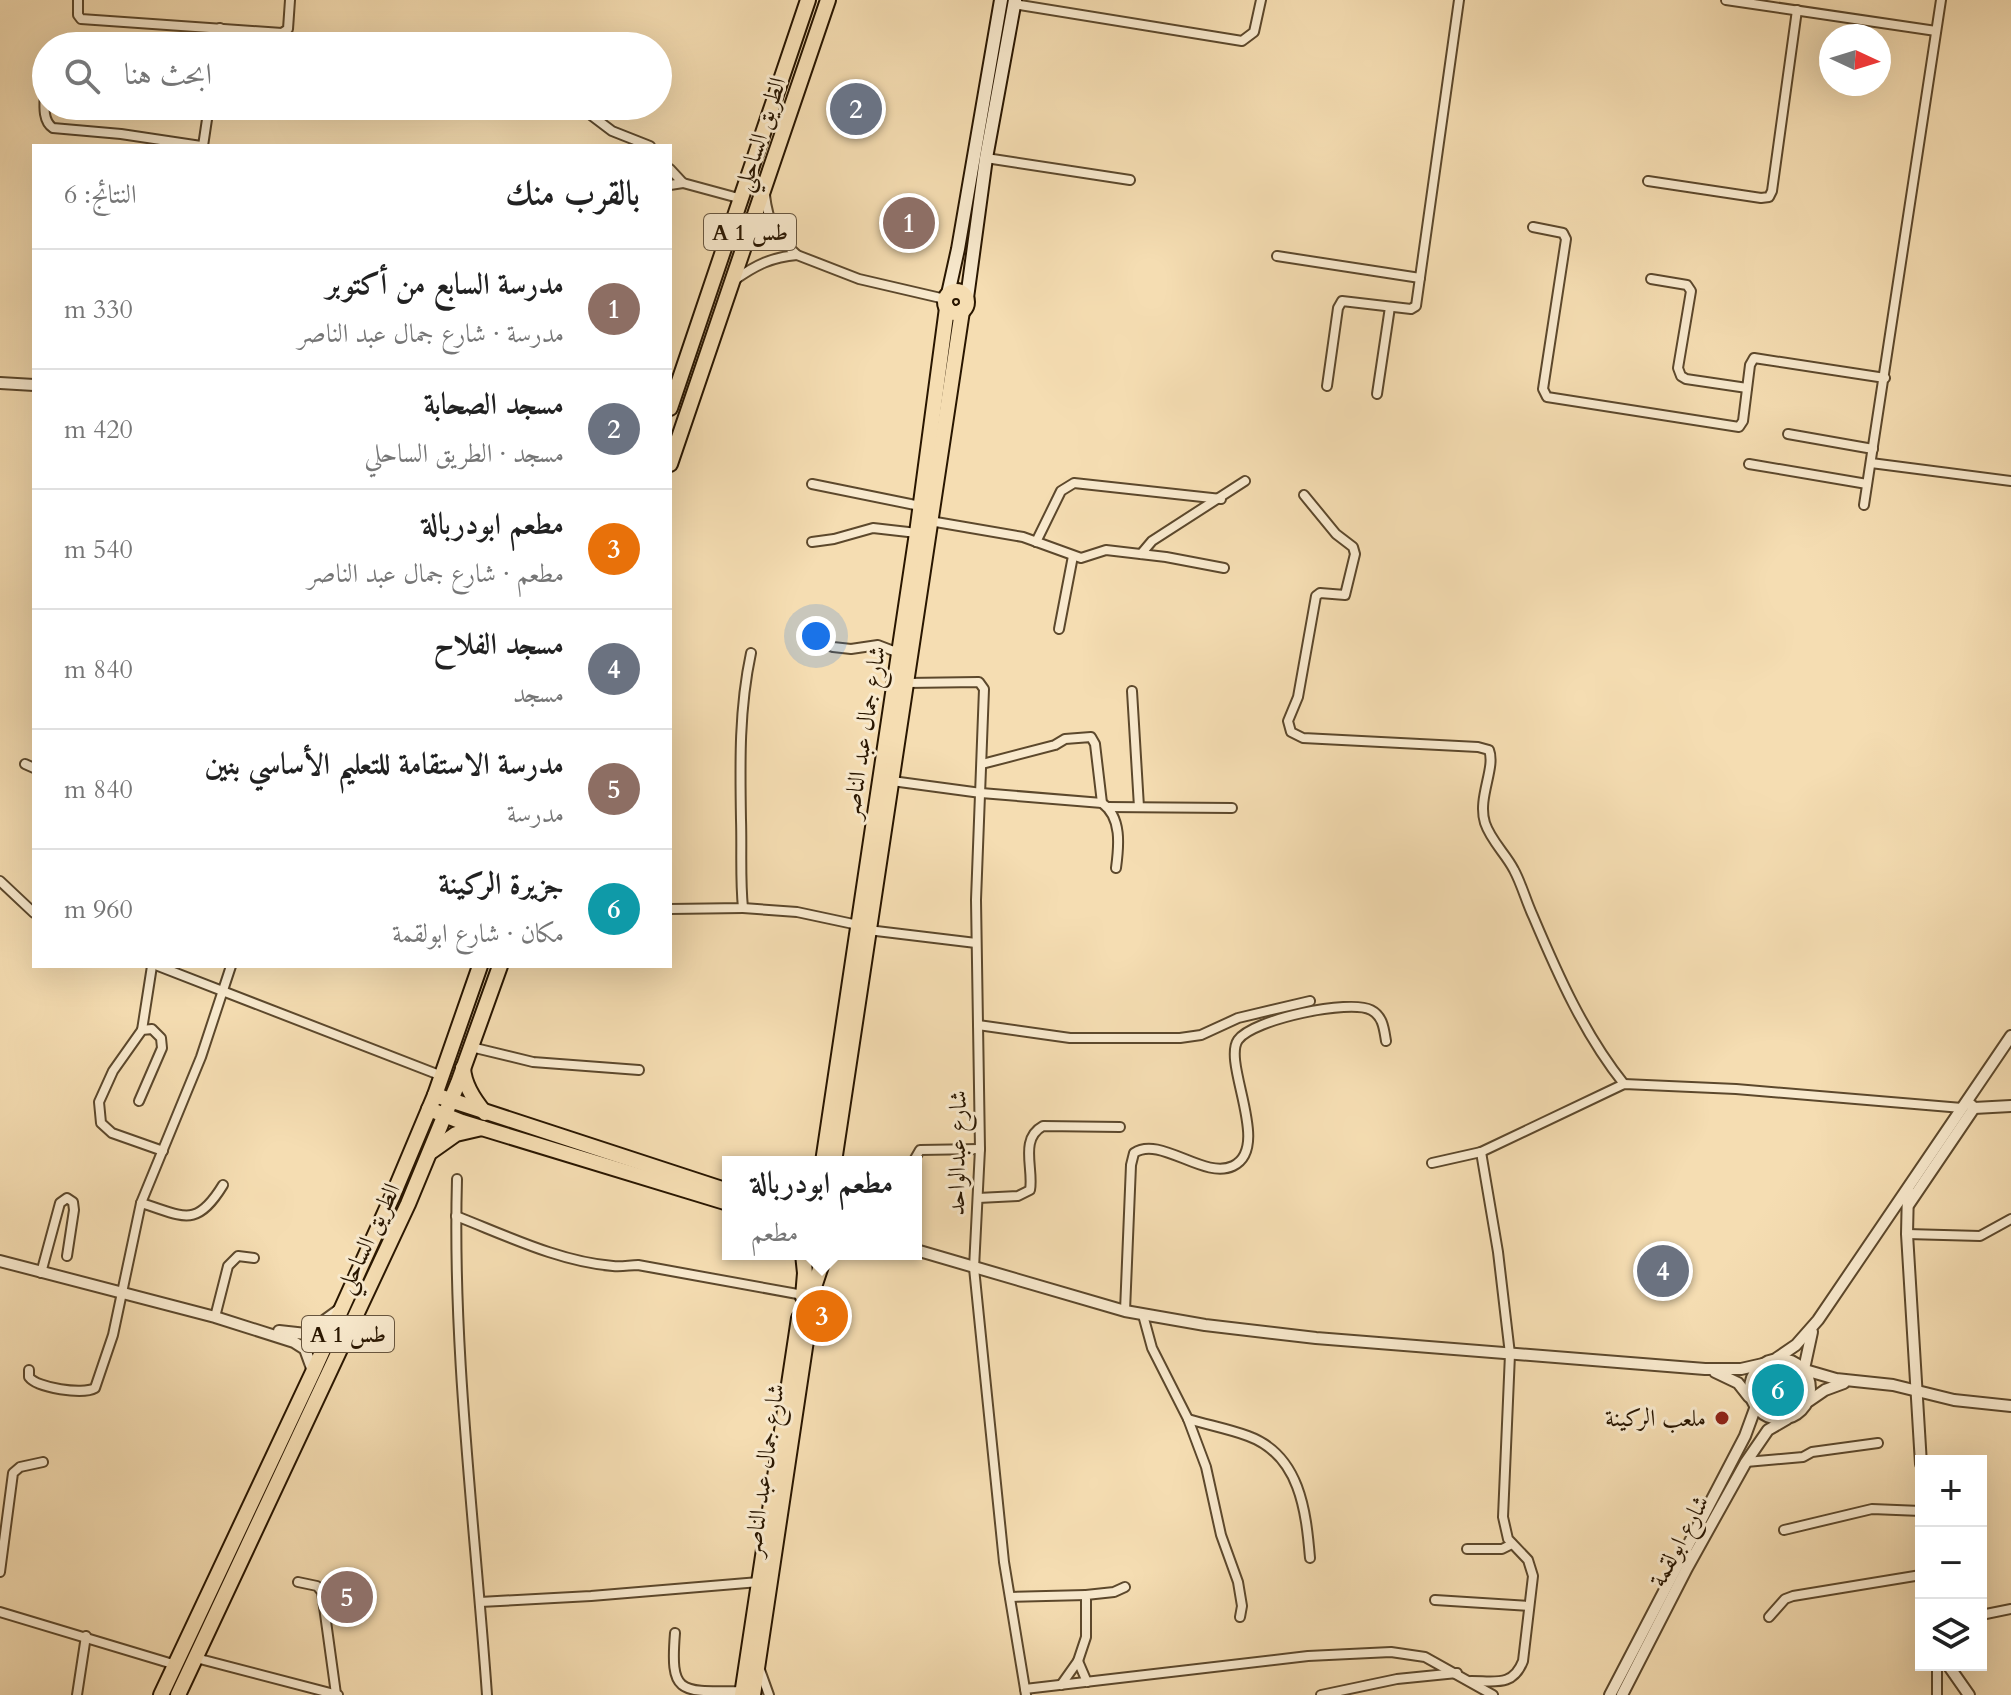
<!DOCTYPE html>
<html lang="ar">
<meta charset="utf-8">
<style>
:root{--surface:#fff;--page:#f2f2f2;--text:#222;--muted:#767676;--line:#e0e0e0;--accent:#8f2418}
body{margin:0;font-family:Cardo,Amiri,serif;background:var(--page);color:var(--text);direction:rtl}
.controls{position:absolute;right:24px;bottom:24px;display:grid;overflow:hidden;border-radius:0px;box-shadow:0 8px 32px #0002}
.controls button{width:72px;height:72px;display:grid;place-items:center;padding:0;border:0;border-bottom:2px solid var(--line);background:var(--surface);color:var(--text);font:40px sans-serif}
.compass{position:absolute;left:1819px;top:24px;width:72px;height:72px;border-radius:50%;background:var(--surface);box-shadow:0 8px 32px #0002;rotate:94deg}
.you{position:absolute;left:816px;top:636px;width:28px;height:28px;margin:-20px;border:6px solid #fff;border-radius:50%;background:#1a73e8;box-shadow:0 0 0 12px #1a73e833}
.badge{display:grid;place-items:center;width:52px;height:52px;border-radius:50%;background:var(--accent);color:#fff;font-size:26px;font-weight:700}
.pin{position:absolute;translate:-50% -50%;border:4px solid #fff;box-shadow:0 2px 8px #0006}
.popup{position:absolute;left:722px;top:1156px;width:200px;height:104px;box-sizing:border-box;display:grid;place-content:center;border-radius:0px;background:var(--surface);filter:drop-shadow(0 2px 6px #0005);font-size:26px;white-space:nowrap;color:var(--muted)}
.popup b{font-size:30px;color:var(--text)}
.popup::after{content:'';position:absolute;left:50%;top:100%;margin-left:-16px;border:16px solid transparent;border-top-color:var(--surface)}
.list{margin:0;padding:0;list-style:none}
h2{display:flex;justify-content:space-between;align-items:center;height:104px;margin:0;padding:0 32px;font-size:34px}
h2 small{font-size:26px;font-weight:400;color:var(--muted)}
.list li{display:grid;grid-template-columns:52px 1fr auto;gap:24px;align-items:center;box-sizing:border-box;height:120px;padding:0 32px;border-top:2px solid var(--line)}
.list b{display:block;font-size:30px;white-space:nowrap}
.list p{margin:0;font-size:26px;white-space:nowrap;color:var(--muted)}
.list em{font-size:26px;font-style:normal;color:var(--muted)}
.icon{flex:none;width:44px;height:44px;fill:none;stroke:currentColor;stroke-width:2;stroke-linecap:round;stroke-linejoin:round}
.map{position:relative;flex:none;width:2011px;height:1695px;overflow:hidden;direction:ltr}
.search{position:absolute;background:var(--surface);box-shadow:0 8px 32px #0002;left:32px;top:32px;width:640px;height:88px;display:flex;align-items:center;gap:20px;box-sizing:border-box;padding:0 28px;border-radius:44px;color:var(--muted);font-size:30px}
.panel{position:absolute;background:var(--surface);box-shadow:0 8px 32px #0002;left:32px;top:144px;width:640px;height:824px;border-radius:0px;direction:rtl}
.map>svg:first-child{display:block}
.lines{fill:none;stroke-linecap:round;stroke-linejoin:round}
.minor-casing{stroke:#5c482c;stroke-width:12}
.tertiary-casing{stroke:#5c482c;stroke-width:14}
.secondary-casing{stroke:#291600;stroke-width:16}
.primary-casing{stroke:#291600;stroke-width:18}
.trunk-casing{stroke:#291600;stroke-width:18}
.minor{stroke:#f8e9cd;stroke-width:8}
.tertiary{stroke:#f8e9cd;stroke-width:10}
.secondary{stroke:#f8e9cd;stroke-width:12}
.primary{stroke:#f5ddb2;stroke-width:14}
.trunk{stroke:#f5ddb2;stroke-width:14}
.poi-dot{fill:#8f2418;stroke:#f8e9cd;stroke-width:3}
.labels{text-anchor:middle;stroke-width:6;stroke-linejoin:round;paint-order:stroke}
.shield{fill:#f8e9cd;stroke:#67553e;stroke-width:2}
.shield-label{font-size:22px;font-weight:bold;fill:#291600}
.street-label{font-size:24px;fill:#291600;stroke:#f8e9cd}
.poi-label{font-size:24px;fill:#291600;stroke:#f8e9cd;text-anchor:end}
</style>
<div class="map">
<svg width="2011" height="1695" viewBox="0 0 2011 1695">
<rect width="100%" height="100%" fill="#f5ddb2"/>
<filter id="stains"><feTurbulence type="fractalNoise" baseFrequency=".0025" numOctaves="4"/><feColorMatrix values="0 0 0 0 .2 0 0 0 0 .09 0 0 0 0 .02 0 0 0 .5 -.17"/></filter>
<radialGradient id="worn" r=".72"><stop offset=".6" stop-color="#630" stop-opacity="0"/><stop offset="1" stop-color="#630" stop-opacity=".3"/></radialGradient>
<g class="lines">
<!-- minor casing -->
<g class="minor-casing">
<g id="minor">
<polyline points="78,0 78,15 81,19 282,33 288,29 290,0"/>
<polyline points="1726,0 1936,31"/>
<polyline points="1014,4 1242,41 1254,32 1261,0"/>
<polyline points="218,46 220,28"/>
<path d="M45 88C45 101 41 120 53 128L121 134 201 146"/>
<polyline points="579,106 612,131 650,146"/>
<polyline points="203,146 209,106"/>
<polyline points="986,158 1130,180"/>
<polyline points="670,169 683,183 742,199"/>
<polyline points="1648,181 1761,198 1769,197 1772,191 1797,10"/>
<polyline points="670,185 683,183"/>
<polyline points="1533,227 1563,233 1566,239 1543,389 1547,397 1739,427 1743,421 1750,365 1754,358 1885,378"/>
<polyline points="797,255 859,279 945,299"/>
<polyline points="1277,256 1420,278"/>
<path d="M736 279C756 265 772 257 797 255 776 236 768 223 765 195"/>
<polyline points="1651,279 1687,285 1691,291 1678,368 1681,376 1686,379 1747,388"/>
<polyline points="1327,386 1338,308 1342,301 1411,309 1416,306 1459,0"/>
<polyline points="1377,394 1390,307"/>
<polyline points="1788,434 1873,449"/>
<polyline points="1871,463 2011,481"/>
<polyline points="1749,464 1867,484"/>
<polyline points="812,484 920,506"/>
<path d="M1304 495 1336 534 1353 547 1355 554 1345 595 1320 593 1316 596 1298 697 1288 721 1291 732 1303 738 1478 747 1489 750C1496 768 1477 798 1485 823 1491 841 1506 854 1514 870 1522 885 1526 901 1533 916 1558 975 1584 1034 1624 1084"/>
<polyline points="1864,505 1941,0"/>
<polyline points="930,521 1023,537 1081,558 1106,550 1166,557 1224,568"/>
<polyline points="812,542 834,539 873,528 917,533"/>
<polyline points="1036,542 1061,491 1074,483 1221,499"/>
<polyline points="1141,554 1152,541 1245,481"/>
<polyline points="809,628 824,644 833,647 851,649 878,645 899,653"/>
<polyline points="1059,629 1073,556"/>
<polyline points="907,683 979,682 984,689 976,900 980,1149 974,1268 1004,1562 1026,1695"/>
<polyline points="1132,691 1139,807"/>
<polyline points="25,764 34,768"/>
<polyline points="982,764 1055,745 1065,739 1091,737 1095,744 1102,803"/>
<path d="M892 781 981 793 1102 803C1122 817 1119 846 1116 868"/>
<polyline points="1107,807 1232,808"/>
<polyline points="0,881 34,913"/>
<polyline points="743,908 797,912 858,925"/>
<path d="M670 909 743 908C740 878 742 850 741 820 740 763 739 709 751 653"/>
<polyline points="868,930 976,943"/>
<polyline points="158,966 442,1076"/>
<polyline points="978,1025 1070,1038 1180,1038 1201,1035 1238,1018 1310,1001"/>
<polyline points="142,1030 152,966"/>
<polyline points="471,1047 533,1062 639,1070"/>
<polyline points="139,1101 162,1048 161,1038 152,1029 142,1030 113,1071 99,1102 101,1123 112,1133 163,1151"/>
<polyline points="913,1162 920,1150 980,1149"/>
<polyline points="1432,1163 1481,1152 1624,1084 1736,1089 1962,1108"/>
<path d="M457 1179C452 1351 475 1524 487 1695"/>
<path d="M978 1198 1018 1196 1030 1190C1034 1169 1019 1139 1043 1126L1120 1127"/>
<path d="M141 1203C184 1216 196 1229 223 1185"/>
<path d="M456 1216C505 1235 560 1262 613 1266 622 1267 630 1265 638 1265L803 1295"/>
<polyline points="1907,1234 1980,1236 2011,1219"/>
<polyline points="41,1273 60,1203 67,1198 73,1202 74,1210 67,1256"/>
<path d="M1125 1311 1131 1165 1134 1153C1160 1135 1204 1180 1233 1166 1272 1148 1222 1063 1238 1040 1253 1019 1350 999 1371 1010 1383 1016 1384 1029 1386 1041"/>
<path d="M1143 1315 1152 1348 1188 1419C1208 1425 1229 1429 1248 1436 1300 1455 1306 1511 1310 1558"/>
<polyline points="215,1317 228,1266 238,1256 254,1258"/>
<path d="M29 1370V1377C37 1388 83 1395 95 1388L113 1335 141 1203 201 1057 231 966"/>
<polyline points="1188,1419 1206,1467 1221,1535 1238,1582 1242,1606 1240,1617"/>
<polyline points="1746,1462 1803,1457 1812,1452 1878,1443"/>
<polyline points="1784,1530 1872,1509 1921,1511"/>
<polyline points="1467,1549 1502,1549 1512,1544"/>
<polyline points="0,1572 13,1473 20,1467 43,1462"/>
<polyline points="298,1582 317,1586 322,1592 336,1694"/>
<polyline points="1010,1597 1086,1595"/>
<polyline points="1435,1600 1529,1606"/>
<polyline points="480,1602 591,1596 759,1582"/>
<polyline points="0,1612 176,1665"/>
<polyline points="1981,1615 2011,1609"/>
<polyline points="1769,1617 1785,1599 1793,1596 1921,1575"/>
<path d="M675 1633C670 1695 679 1692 743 1691"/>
<polyline points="196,1658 338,1695"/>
<polyline points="1078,1661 1086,1637 1086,1595 1114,1592 1125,1587"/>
<polyline points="1937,1665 1937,1695"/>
<polyline points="759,1667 769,1695"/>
<path d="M1471 1681C1495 1681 1513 1687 1523 1661L1533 1576 1528 1560 1508 1539 1503 1517 1510 1354 1498 1252 1481 1152"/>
<polyline points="1061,1685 1078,1661 1087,1682"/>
<polyline points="1025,1689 1308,1656 1391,1652 1425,1657 1493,1695"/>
<polyline points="77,1695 86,1636"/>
<polyline points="1321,1695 1397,1679 1457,1673"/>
</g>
</g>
<!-- tertiary casing -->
<g class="tertiary-casing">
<g id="tertiary">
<polyline points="0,383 34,385"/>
<polyline points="1971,1105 1974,1108 2011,1106"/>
<polyline points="1908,1189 1907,1234 1921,1464"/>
<polyline points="1909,1204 1974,1108"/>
<polyline points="916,1250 1125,1311 1205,1325 1316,1338 1705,1369 1741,1369 1763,1364"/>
<polyline points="0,1261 215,1317 294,1342 305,1349 313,1371"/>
<polyline points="279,1331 306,1334 339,1310"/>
<polyline points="1777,1358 1796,1345 1818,1320 2011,1036"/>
<circle cx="1780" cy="1389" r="30"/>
<polyline points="1804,1369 1812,1332"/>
<polyline points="1805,1370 1836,1379 1893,1385 1954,1400 2011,1406"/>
<polyline points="1715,1372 1738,1383 1749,1397"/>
<polyline points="1809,1401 1825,1390 1844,1383"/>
<polyline points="1948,1665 1969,1695"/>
<polyline points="1610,1695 1745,1436 1756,1406"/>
<polyline points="1622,1695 1687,1568 1746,1462 1768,1430 1787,1419"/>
</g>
</g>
<!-- secondary casing -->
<g class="secondary-casing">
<g id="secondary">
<polyline points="948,294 958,249 1001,0"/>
<polyline points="967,298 986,158 1015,0"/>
</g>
</g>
<!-- primary casing -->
<g class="primary-casing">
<g id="primary">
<circle cx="956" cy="302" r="11"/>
<polyline points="435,1095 728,1191"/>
<polyline points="429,1109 462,1122 728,1203"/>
<polyline points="823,1162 917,533 947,308"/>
<polyline points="834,1162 962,311"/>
<polyline points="803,1297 805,1273 803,1254"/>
<polyline points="742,1695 799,1318"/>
<polyline points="753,1695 814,1287 825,1254"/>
</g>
</g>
<!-- trunk casing -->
<g class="trunk-casing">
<g id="trunk">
<polyline points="670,408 808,0"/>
<polyline points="670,464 828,0"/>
<path d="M463 1068C464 1085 474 1100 485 1113"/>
<polyline points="432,1151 456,1134 482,1128"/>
<polyline points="161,1695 313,1372 393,1195 435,1095 480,966"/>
<polyline points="178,1695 408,1204 458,1083 500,966"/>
</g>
</g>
<!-- minor -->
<use href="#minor" class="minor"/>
<!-- tertiary -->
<use href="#tertiary" class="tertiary"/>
<!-- secondary -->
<use href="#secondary" class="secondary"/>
<!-- primary -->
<use href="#primary" class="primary"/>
<!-- trunk -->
<use href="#trunk" class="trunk"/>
</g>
<!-- markers -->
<circle class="poi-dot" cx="1722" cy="1418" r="8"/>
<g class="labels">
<!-- shield labels -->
<g class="shield">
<rect x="704" y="214" width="92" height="36" rx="6"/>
<rect x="302" y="1316" width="92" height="36" rx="6"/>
</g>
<g class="shield-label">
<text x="750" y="240">A 1 طس</text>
<text x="348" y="1342">A 1 طس</text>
</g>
<!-- street labels -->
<g class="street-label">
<text transform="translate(760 134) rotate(-72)" y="8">الطريق الساحلي</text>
<text transform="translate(864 732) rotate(-81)" y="8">شارع جمال عبد الناصر</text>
<text transform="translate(957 1153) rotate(-89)" y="8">شارع عبدالواحد</text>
<text transform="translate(368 1238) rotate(-65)" y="8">الطريق الساحلي</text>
<text transform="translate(764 1470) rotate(-82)" y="8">شارع جمال عبد الناصر</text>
<text transform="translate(1679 1541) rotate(-62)" y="8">شارع ابولقمة</text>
</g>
<!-- poi labels -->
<g class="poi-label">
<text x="1706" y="1426">ملعب الركينة</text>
</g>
</g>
<rect width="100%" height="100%" filter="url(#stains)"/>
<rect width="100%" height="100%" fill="url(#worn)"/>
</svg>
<div class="controls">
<button>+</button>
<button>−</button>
<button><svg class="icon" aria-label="layers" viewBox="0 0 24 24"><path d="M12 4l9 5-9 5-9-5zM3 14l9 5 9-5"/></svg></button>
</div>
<svg class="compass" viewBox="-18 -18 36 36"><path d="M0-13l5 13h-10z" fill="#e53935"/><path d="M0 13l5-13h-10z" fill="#767676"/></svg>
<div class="you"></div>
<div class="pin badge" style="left:909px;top:223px;background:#8d6e63">1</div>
<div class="pin badge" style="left:856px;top:109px;background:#6b7280">2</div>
<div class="pin badge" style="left:822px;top:1316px;background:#e8710a">3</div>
<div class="popup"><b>مطعم ابودربالة</b>مطعم</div>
<div class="pin badge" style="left:1663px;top:1271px;background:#6b7280">4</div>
<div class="pin badge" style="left:347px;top:1597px;background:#8d6e63">5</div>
<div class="pin badge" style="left:1778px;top:1390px;background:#0f9aa8">6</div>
<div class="search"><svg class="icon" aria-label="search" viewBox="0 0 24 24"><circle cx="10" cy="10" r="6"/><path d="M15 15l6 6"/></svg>ابحث هنا</div>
<section class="panel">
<h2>بالقرب منك<small>النتائج: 6</small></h2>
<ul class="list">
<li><span class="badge" style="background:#8d6e63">1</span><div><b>مدرسة السابع من أكتوبر</b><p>مدرسة · شارع جمال عبد الناصر</p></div><em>330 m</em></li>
<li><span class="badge" style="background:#6b7280">2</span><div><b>مسجد الصحابة</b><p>مسجد · الطريق الساحلي</p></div><em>420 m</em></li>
<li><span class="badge" style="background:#e8710a">3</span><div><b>مطعم ابودربالة</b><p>مطعم · شارع جمال عبد الناصر</p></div><em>540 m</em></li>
<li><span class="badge" style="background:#6b7280">4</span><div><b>مسجد الفلاح</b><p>مسجد</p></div><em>840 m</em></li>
<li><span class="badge" style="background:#8d6e63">5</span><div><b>مدرسة الاستقامة للتعليم الأساسي بنين</b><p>مدرسة</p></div><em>840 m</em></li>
<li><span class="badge" style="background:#0f9aa8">6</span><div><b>جزيرة الركينة</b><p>مكان · شارع ابولقمة</p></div><em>960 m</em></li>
</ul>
</section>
</div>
